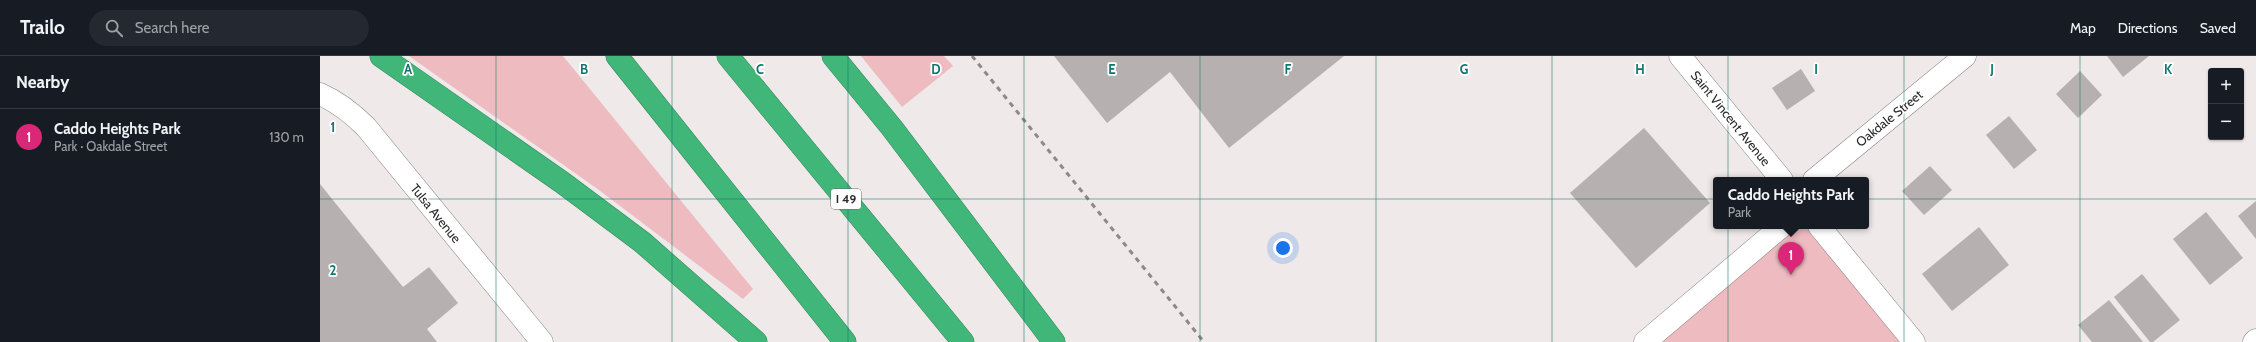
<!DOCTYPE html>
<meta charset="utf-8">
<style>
:root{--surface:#171b24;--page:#242831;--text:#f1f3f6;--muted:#9ea1a6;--line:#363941;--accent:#db2777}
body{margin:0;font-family:Cabin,sans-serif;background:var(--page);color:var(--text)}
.controls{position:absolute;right:12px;top:12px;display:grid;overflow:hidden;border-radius:4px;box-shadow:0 1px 3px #0004}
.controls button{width:36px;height:36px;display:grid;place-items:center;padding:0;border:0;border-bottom:1px solid var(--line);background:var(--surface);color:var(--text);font:20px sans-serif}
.you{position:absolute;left:963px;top:192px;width:14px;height:14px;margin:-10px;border:3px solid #fff;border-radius:50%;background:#1a73e8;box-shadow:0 0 0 6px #1a73e833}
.badge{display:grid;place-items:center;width:26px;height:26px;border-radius:50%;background:var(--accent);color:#fff;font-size:13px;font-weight:700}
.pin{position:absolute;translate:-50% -33px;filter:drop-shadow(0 1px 2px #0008)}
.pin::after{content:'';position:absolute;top:21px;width:14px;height:12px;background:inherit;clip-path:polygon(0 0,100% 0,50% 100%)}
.popup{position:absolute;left:1393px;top:121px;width:156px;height:52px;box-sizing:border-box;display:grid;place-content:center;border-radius:4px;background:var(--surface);filter:drop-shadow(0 1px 3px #0005);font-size:13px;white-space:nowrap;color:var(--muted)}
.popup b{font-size:15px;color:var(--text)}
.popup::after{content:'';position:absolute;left:50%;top:100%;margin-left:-8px;border:8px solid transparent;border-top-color:var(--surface)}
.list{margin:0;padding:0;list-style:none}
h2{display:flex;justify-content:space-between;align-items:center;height:52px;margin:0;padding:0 16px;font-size:17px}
h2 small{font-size:13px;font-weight:400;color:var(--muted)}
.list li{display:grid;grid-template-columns:26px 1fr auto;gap:12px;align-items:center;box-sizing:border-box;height:56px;padding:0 16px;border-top:1px solid var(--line)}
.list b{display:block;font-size:15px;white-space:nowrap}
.list p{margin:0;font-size:13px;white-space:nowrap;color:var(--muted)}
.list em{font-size:13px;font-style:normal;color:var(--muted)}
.icon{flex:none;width:22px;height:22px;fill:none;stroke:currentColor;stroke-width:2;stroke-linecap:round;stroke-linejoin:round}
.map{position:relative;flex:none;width:1936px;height:286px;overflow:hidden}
header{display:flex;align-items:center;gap:24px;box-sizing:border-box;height:56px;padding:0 20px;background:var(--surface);border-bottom:1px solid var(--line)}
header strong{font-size:19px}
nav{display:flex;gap:22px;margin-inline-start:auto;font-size:14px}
.search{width:280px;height:36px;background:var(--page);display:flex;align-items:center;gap:10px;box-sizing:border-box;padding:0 14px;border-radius:22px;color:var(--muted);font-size:15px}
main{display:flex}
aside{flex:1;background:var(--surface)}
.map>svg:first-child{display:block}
.green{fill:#eebbc0}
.building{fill:#b6b0b0}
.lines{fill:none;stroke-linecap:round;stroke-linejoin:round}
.minor-casing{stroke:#888383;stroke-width:23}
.tertiary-casing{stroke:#888383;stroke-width:23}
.motorway-casing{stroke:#39865d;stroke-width:23}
.minor{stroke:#fff;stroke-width:22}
.tertiary{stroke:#fff;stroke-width:22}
.motorway{stroke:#40b779;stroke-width:22}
.rail{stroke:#8d8989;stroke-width:3;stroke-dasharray:5 5;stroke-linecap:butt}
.grid{fill:none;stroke:#0f766e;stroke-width:1;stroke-opacity:0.55}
.labels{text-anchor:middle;stroke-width:3.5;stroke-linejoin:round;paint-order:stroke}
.shield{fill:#fff;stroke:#6b6a6a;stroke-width:1}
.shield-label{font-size:12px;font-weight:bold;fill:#2c2a2a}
.street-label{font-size:13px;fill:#2c2a2a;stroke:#fff}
.grid-label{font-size:13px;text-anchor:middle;font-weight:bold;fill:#0f766e;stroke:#fff;stroke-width:3.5;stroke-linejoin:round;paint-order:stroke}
</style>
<header>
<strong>Trailo</strong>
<div class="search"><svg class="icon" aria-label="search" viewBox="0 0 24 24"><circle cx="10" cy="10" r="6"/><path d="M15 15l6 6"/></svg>Search here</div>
<nav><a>Map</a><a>Directions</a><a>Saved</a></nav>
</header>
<main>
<aside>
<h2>Nearby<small></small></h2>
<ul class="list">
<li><span class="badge">1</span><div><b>Caddo Heights Park</b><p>Park · Oakdale Street</p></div><em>130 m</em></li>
</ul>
</aside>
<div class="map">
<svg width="1936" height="286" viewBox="0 0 1936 286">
<rect width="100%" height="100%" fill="#efe9e9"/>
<!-- green -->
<g class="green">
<polygon points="89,0 243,0 433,233 423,243 279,134"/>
<polygon points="541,0 624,0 633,10 582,51"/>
<polygon points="1461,170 1499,170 1594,286 1322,286"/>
</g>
<!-- building -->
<g class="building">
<polygon points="734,0 1024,0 909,92 850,16 787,67"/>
<polygon points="1787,0 1829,0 1803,21"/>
<polygon points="1481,13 1495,35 1467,54 1452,32"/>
<polygon points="1760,15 1782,39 1758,62 1736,38"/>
<polygon points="1689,60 1717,94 1694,113 1666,79"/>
<polygon points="1324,72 1390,147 1316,212 1250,137"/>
<polygon points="1610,110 1632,134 1604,159 1582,135"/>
<polygon points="0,128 83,231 109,211 138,247 107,273 117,286 0,286"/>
<polygon points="1936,145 1936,183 1918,160"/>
<polygon points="1886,156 1923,202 1890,229 1853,183"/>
<polygon points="1659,171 1689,209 1632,255 1602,218"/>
<polygon points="1822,218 1860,264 1833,286 1830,286 1794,241"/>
<polygon points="1789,244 1823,286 1772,286 1758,269"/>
</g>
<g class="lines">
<!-- minor casing -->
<g class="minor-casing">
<g id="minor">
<path d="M0 38C18 46 32 57 46 71L222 286"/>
<polyline points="1494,124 1645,0"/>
<polyline points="1325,286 1462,170"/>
<polyline points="1934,286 1936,284"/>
</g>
</g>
<!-- tertiary casing -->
<g class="tertiary-casing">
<g id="tertiary">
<polyline points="1360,0 1462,124"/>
<polyline points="1499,170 1594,286"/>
</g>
</g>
<!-- motorway casing -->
<g class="motorway-casing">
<g id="motorway">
<polyline points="61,0 243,127 322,186 436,286"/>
<polyline points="297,0 525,286"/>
<polyline points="408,0 643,286"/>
<polyline points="513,0 572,72 734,286"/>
</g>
</g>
<!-- minor -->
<use href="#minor" class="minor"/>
<!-- tertiary -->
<use href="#tertiary" class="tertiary"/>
<!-- motorway -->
<use href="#motorway" class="motorway"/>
<!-- rail -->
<polyline class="rail" points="652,0 884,286"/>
</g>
<!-- grid -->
<path class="grid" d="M176 0V286M352 0V286M528 0V286M704 0V286M880 0V286M1056 0V286M1232 0V286M1408 0V286M1584 0V286M1760 0V286M0 143H1936"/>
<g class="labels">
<!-- shield labels -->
<rect class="shield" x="511" y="133" width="30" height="20" rx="3"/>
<g class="shield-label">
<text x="526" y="147">I 49</text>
</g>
<!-- street labels -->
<g class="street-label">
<text transform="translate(1411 62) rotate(51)" y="5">Saint Vincent Avenue</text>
<text transform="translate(1569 62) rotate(-39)" y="5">Oakdale Street</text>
<text transform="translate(116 157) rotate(51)" y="5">Tulsa Avenue</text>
</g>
</g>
<g class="grid-label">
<text x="88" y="18">A</text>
<text x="264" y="18">B</text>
<text x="440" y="18">C</text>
<text x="616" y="18">D</text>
<text x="792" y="18">E</text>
<text x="968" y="18">F</text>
<text x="1144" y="18">G</text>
<text x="1320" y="18">H</text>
<text x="1496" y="18">I</text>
<text x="1672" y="18">J</text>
<text x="1848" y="18">K</text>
<text x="13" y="76">1</text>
<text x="13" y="219">2</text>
</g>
</svg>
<div class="controls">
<button>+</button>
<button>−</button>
</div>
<div class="you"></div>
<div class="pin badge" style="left:1471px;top:219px">1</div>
<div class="popup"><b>Caddo Heights Park</b>Park</div>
</div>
</main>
